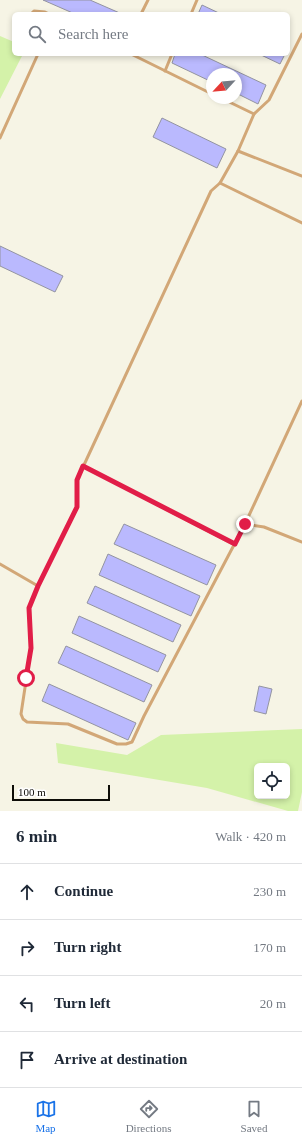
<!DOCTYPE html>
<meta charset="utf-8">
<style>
:root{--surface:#fff;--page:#f2f2f3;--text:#1f2937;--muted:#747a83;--line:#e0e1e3;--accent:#1a73e8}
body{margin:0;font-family:"Times New Roman",serif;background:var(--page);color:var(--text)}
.controls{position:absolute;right:12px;bottom:12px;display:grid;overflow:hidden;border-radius:6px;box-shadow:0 2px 6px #0003}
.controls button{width:36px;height:36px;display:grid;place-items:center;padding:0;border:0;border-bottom:1px solid var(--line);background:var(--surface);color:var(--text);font:20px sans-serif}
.compass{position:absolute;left:206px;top:68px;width:36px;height:36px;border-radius:50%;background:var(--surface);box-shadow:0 2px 6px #0003;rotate:244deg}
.scale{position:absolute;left:12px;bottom:10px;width:98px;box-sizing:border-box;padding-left:4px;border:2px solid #0e0d08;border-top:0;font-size:11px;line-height:14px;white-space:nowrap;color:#0e0d08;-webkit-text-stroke:3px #fff;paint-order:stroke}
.stop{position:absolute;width:12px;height:12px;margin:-9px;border:3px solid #e11d48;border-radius:50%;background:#fff}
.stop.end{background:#e11d48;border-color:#fff;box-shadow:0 1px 4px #0008}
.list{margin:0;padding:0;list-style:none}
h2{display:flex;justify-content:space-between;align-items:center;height:52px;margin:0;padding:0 16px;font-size:17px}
h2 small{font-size:13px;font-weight:400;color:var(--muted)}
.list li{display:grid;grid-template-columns:26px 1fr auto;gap:12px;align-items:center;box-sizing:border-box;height:56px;padding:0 16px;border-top:1px solid var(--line)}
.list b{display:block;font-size:15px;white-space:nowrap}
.list em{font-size:13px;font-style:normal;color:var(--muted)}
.icon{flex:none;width:22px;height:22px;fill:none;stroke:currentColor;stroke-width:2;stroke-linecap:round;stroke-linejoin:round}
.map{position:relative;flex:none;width:302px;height:811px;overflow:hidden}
.search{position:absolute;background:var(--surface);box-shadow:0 2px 6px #0003;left:12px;right:12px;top:12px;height:44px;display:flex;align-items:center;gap:10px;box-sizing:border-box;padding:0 14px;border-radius:6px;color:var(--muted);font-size:15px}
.sheet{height:276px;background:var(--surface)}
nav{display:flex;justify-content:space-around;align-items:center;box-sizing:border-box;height:56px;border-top:1px solid var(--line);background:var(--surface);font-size:11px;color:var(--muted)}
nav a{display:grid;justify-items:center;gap:2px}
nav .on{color:var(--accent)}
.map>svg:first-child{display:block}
.green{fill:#d4f2a9;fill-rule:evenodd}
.building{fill:#bab9fe;stroke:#9394a1}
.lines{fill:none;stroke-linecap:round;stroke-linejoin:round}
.lane{stroke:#d2a777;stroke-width:3}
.route{stroke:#e11d48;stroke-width:5}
</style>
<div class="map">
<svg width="302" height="811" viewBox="0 0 302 811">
<rect width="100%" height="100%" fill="#f6f4e5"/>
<!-- green -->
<g class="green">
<polygon points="0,36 14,42 14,54 23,54 0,99"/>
<path d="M302 729V792L298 811H288L207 788 58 763 56 743 127 755 161 735ZM257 766H287V796H257Z"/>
</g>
<!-- building -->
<g class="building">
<polygon points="43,0 90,0 122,14 75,14"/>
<polygon points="202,5 221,14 198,14"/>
<polygon points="175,54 200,54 266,85 258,104 236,93 236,74 212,74 212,82 172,63"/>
<polygon points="259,54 285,54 280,64"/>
<polygon points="162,118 226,149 217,168 153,137"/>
<polygon points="0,246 63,276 55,292 0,266"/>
<polygon points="124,524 216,565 207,585 114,544"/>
<polygon points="108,554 200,596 191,616 99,575"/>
<polygon points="95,586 181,625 173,642 87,603"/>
<polygon points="79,616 166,655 158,672 72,633"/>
<polygon points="66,646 152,685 144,702 58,663"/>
<polygon points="49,684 136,723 128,740 42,701"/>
<polygon points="259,686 272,689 266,714 254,711"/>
</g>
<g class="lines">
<!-- lane -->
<g class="lane">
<polyline points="31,14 34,11 45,12 49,14"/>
<polyline points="141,14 148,0"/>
<polyline points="191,14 197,0"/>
<polyline points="302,34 269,100 254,114 238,151 220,183 211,191 77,480 77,507 38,586 29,608 31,648 21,714 23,719 27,722 68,724 117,744 126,744 132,742 144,716 245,524 302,401"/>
<polyline points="131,54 212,94"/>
<polyline points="165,71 172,54"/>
<polyline points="221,98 254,114"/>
<polyline points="0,138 38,54"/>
<polyline points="238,151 302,176"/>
<polyline points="220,183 302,223"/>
<polyline points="83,466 235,545"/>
<polyline points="245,524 264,527 302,542"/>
<polyline points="0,564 38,586"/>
</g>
</g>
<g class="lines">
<!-- route -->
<polyline class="route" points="26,678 31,648 29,608 38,586 77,507 77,480 83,466 235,544 245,524"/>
</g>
</svg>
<div class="controls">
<button><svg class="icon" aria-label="locate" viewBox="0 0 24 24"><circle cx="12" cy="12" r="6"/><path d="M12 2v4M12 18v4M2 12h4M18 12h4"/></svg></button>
</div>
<svg class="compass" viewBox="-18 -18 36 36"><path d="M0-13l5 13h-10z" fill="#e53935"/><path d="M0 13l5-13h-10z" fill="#747a83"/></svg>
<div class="scale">100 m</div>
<div class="stop" style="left:26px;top:678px"></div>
<div class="stop end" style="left:245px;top:524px"></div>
<div class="search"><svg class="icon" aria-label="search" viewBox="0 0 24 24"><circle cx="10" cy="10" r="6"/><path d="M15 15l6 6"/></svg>Search here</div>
</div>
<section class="sheet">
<h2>6 min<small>Walk · 420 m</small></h2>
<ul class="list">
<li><svg class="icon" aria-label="ahead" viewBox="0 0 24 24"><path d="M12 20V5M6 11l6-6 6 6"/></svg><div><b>Continue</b></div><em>230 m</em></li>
<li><svg class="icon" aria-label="right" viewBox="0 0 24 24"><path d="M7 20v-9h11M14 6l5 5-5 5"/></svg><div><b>Turn right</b></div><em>170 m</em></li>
<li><svg class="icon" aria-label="left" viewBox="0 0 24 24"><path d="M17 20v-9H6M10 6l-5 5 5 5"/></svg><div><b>Turn left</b></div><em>20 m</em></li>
<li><svg class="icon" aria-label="arrive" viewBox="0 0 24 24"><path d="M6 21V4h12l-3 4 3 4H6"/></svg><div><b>Arrive at destination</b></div></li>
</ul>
</section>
<nav>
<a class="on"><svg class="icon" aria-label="map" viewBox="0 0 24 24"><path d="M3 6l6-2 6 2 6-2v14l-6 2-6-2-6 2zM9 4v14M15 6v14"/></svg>Map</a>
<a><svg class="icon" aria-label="directions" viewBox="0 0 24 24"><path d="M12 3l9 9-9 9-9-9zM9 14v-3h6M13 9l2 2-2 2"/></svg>Directions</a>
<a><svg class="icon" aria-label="saved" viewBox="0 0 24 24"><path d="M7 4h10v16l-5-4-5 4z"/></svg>Saved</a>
</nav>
